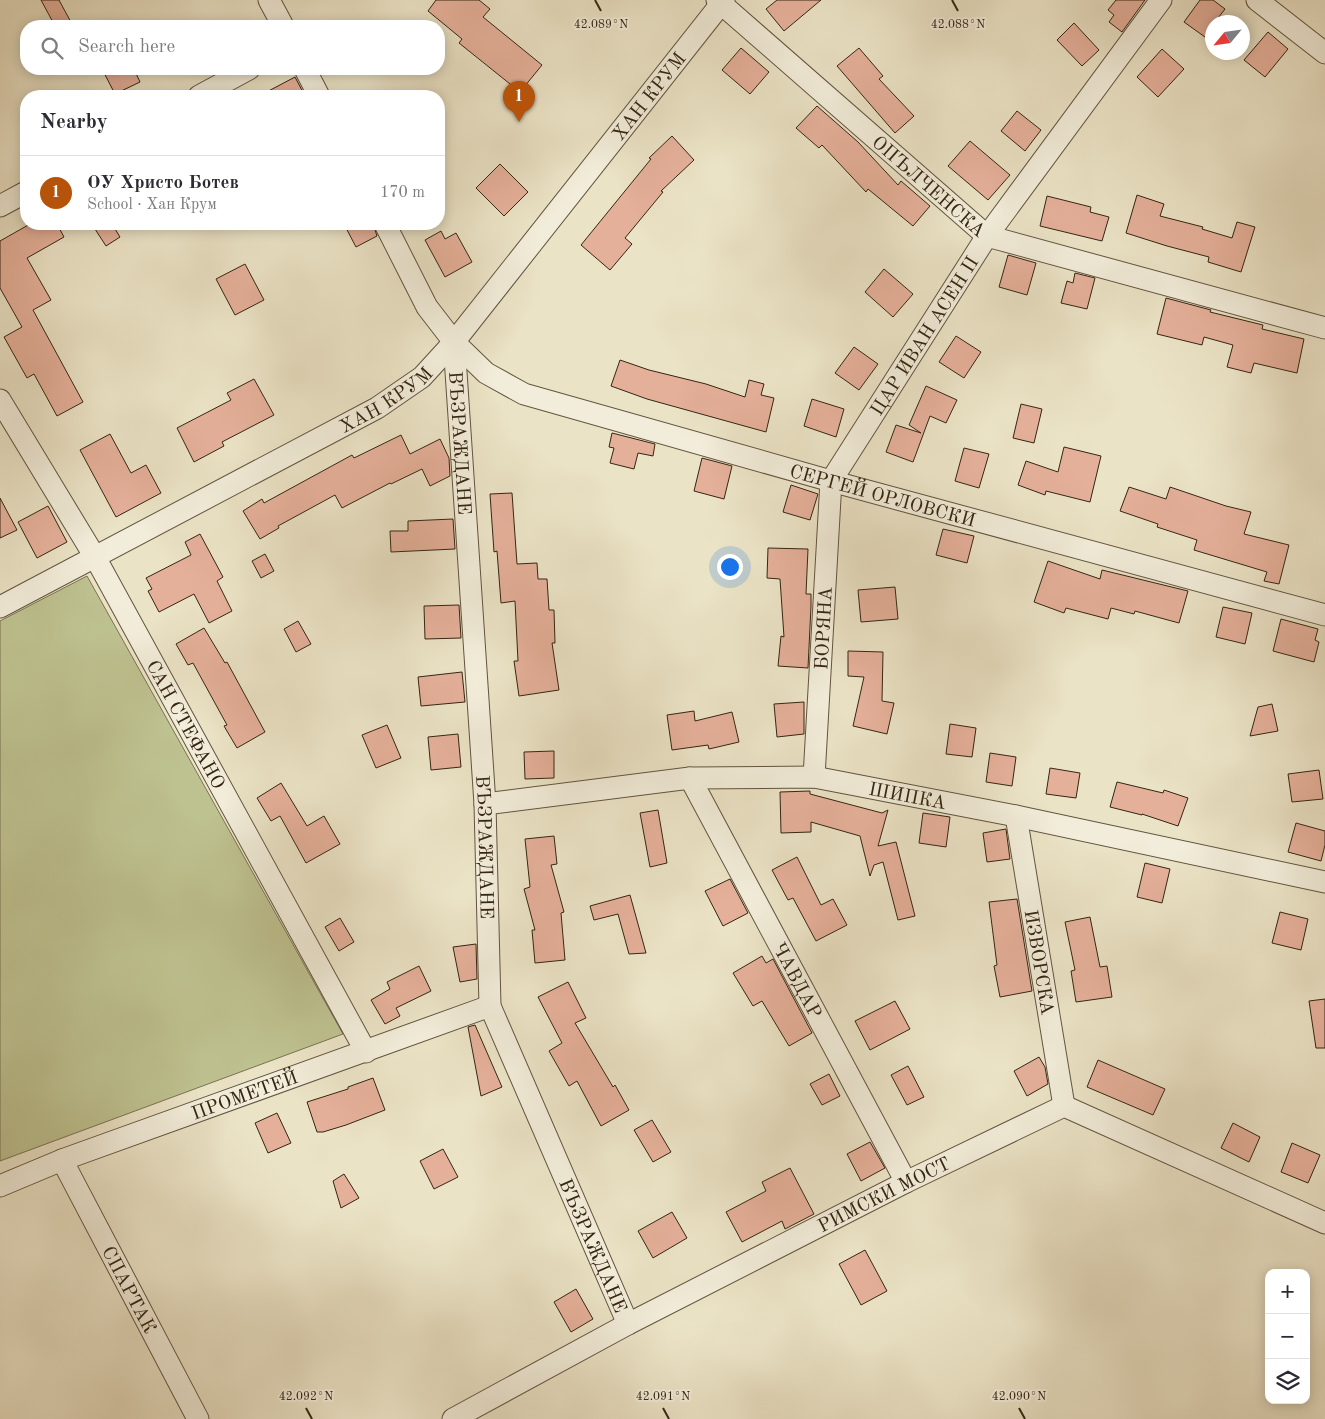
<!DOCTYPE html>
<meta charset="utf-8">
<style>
:root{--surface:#fff;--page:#f2f2f3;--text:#2b2b33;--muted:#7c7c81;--line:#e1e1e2;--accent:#b45309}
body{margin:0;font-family:"Old Standard TT",serif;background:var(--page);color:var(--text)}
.controls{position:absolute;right:15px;bottom:15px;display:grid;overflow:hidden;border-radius:10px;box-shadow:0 2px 12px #0003}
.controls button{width:45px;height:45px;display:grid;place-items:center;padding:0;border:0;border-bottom:1px solid var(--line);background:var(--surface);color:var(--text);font:25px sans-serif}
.compass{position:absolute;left:1205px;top:15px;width:45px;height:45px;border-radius:50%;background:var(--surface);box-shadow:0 2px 12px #0003;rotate:241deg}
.you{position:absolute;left:729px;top:566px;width:18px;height:18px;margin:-12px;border:4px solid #fff;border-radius:50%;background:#1a73e8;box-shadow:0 0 0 8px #1a73e833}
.badge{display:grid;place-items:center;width:32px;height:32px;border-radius:50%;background:var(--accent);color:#fff;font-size:16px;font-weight:700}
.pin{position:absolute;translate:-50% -41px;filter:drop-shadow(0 1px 2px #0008)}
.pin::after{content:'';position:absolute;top:26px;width:18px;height:15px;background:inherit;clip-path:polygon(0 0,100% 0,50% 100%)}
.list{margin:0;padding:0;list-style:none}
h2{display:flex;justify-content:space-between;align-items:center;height:65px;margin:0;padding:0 20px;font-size:21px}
h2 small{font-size:16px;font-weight:400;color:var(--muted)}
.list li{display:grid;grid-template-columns:32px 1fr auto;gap:15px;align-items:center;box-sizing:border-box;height:75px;padding:0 20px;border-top:1px solid var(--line)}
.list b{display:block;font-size:19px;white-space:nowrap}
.list p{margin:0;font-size:16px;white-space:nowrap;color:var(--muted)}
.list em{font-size:16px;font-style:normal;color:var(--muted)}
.icon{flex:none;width:28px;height:28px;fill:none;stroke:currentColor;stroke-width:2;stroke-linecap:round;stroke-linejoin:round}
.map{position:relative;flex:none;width:1325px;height:1419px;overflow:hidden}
.search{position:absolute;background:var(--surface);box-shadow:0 2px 12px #0003;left:20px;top:20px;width:425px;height:55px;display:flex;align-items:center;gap:12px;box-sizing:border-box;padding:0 18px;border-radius:20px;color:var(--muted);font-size:19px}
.panel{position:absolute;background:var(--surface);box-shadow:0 2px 12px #0003;left:20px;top:90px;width:425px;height:140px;border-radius:20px}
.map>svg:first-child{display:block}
.green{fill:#bec190;stroke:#797351}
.building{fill:#e5b09a;stroke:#342512}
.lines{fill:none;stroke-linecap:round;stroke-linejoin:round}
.minor-casing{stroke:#62543f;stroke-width:23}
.minor{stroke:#f2edda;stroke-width:21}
.ticks{fill:none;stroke:#342512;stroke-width:2}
.labels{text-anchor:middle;stroke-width:4;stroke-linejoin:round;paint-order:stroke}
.street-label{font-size:19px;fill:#342512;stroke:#f2edda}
.ticks-label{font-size:12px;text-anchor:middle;fill:#342512;stroke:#f2edda;stroke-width:4;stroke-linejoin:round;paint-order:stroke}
</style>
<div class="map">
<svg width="1325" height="1419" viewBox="0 0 1325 1419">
<rect width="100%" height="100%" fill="#ebe3c6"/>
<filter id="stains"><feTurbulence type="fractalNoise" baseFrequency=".004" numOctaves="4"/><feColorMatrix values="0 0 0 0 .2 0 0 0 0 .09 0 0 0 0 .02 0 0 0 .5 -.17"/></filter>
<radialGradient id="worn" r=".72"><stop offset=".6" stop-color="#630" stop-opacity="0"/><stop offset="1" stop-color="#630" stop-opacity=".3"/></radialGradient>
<!-- green -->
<polygon class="green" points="87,576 343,1034 0,1161 0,621"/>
<!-- building -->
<g class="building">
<polygon points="41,0 59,0 73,26 55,26"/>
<polygon points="436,0 479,0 490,9 483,17 542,65 520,92 459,43 462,39 428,11"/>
<polygon points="777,0 821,0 784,31 766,9"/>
<polygon points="1116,0 1145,0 1122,32 1109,22 1114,15 1108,10"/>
<polygon points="1200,0 1213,0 1225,9 1215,22 1212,22 1212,27 1205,37 1184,22"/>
<polygon points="1074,23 1099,50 1082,66 1057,40"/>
<polygon points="1268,32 1288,49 1265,77 1244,60"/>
<polygon points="741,48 769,72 750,94 722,70"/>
<polygon points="859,48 883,76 879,79 914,116 895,133 837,66"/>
<polygon points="1162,49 1184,69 1158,97 1137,77"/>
<polygon points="102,69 134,69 140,82 115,94"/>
<polygon points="295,77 305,96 259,96"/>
<polygon points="817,106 858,142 898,185 901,181 930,206 913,226 868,189 866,192 822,145 819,148 796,128"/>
<polygon points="1017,111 1041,130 1025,151 1001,131"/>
<polygon points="672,136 694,160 661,191 663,192 625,238 632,244 610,270 581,245 651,159 649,158"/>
<polygon points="970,141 1010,175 988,200 948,166"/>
<polygon points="500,164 528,192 504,216 476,188"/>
<polygon points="1137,195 1164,204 1160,216 1203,227 1202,229 1232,238 1237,222 1255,227 1241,272 1208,262 1209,257 1167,246 1126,233"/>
<polygon points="1047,196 1091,207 1090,212 1109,217 1102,241 1040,226"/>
<polygon points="30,224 57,224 64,237 27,258 51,300 33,310 83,402 57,416 34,374 27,378 4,337 22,327 0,288 0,241"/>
<polygon points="104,224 112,224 120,237 106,246 95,229"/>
<polygon points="344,224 373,224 377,236 356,247"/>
<polygon points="441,231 445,239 456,233 472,262 445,277 425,240"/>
<polygon points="1008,255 1036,263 1027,295 999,287"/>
<polygon points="245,264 264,300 235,315 216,279"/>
<polygon points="884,269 913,294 893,317 865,292"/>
<polygon points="1075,273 1095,278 1087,309 1061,303 1067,281 1073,283"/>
<polygon points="1166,298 1211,310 1210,312 1263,325 1262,329 1304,339 1297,373 1254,363 1251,373 1227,367 1233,345 1204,337 1202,345 1157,334"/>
<polygon points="956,336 981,352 964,378 939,362"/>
<polygon points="854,347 878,364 859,390 835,373"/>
<polygon points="620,360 649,370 706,384 745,397 749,380 764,384 761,395 774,398 766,432 647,399 611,386"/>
<polygon points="254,379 274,415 222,442 224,446 194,462 177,428 231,400 227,393"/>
<polygon points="926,386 957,400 946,423 930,416 913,462 886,452 896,425 921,433 909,425"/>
<polygon points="812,399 844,409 836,437 804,426"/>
<polygon points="1021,404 1042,409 1034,443 1013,438"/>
<polygon points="612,433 655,444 653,456 638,453 634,469 610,463 614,448 609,447"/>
<polygon points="110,434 131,473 146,465 161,493 116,517 80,450"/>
<polygon points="401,435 410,454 440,439 449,458 450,476 430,486 422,469 391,484 390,483 342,508 335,495 278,526 279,528 260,539 243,511 262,499 264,503 352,455 354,458"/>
<polygon points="1064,447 1101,456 1090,502 1046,491 1045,495 1018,485 1026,461 1058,472"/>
<polygon points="964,448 989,454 979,488 955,481"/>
<polygon points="702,458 732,466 724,499 694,491"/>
<polygon points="791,485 818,494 810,520 783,512"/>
<polygon points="1129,487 1166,499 1170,487 1226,506 1251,512 1244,534 1289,545 1279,584 1264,581 1267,572 1194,550 1197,540 1157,527 1158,524 1120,511"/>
<polygon points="512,493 517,564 537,563 538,579 547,579 549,610 554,610 555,643 552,643 559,690 519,696 514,661 518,661 515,601 501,603 497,551 494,552 490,494"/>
<polygon points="0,498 17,530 0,538"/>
<polygon points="48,506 67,542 37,558 18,522"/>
<polygon points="453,519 455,549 391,552 390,531 408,531 408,521"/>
<polygon points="943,529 974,536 967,563 936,555"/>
<polygon points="200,534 223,577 217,581 232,611 209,623 194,594 159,612 148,591 152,589 146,578 191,555 185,542"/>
<polygon points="768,548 808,549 806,594 811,594 811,606 808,668 778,666 781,636 784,637 780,579 767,578"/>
<polygon points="265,554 274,571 261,578 252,561"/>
<polygon points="1048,561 1100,579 1102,570 1188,591 1179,623 1135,611 1134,614 1111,608 1108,619 1066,608 1064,613 1034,602"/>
<polygon points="895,587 898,619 861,622 858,590"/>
<polygon points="459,605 461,638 425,639 424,606"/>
<polygon points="1223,607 1252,613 1245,644 1216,637"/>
<polygon points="1281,619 1318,629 1315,640 1319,642 1314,662 1273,651"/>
<polygon points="298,621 311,644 296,652 284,629"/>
<polygon points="204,628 225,663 227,662 265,732 237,748 224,726 227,725 193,663 188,665 176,644"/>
<polygon points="848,651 883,652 882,701 894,703 887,734 853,726 864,677 848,676"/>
<polygon points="462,672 465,702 421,706 418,677"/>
<polygon points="804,702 804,734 777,737 774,704"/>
<polygon points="1272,704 1278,731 1250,736 1258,707"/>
<polygon points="694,711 695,721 732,712 739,742 709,749 708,745 672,750 667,715"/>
<polygon points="950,724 976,728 972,757 946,754"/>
<polygon points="387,725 401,758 376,768 362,735"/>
<polygon points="458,734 461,767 431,770 428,737"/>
<polygon points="554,751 554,778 525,779 524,752"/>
<polygon points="990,753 1016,757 1012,786 986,782"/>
<polygon points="1050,768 1080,773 1076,798 1046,794"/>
<polygon points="1319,770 1323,799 1292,802 1288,774"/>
<polygon points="1117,782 1163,793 1164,790 1188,798 1178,826 1142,814 1142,815 1110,807"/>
<polygon points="281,783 307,826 324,816 340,844 306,863 280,816 271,821 257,798"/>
<polygon points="810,791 810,794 882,813 888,810 878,846 896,842 915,916 898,920 883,862 874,865 870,876 860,836 811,822 811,832 781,833 780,792"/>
<polygon points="658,810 667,863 650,867 640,813"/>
<polygon points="923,813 950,817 946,847 919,843"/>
<polygon points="1296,823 1325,831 1325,845 1321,861 1288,852"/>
<polygon points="1006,829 1010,859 987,862 983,833"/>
<polygon points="554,836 557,864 551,865 564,912 561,913 565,960 535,963 532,930 535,930 524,889 530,887 525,839"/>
<polygon points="797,857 821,905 833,899 847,925 816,941 793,898 788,900 772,870"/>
<polygon points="1145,863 1170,869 1162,903 1137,897"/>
<polygon points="730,879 748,913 723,926 705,891"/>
<polygon points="630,895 646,953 629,954 618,914 594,920 590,906"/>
<polygon points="1017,899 1032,991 1000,997 994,966 997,965 989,902"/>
<polygon points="1280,912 1308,919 1301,950 1272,943"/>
<polygon points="1090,917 1100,967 1107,966 1112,997 1076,1002 1071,971 1075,970 1065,922"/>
<polygon points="340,918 354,942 339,951 325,927"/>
<polygon points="476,944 477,979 460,982 453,947"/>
<polygon points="762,956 766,963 773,959 812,1033 789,1046 762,1001 753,1006 733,973"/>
<polygon points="419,966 431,991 396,1008 400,1016 385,1024 371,1000 390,989 387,982"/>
<polygon points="568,982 586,1018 575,1023 613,1087 615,1085 629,1110 601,1126 577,1081 569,1086 549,1051 562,1043 538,997"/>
<polygon points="1325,999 1325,1048 1316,1048 1309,1001"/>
<polygon points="895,1001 910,1029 870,1050 855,1021"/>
<polygon points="475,1025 502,1087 481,1096 468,1027"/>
<polygon points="1039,1057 1045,1067 1048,1084 1027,1096 1014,1071"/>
<polygon points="1098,1060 1165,1089 1153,1115 1087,1087"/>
<polygon points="908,1066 924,1097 907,1105 891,1075"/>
<polygon points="829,1074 840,1096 822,1105 810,1084"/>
<polygon points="373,1078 385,1110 346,1125 323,1132 317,1132 307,1102 348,1089 348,1087"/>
<polygon points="277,1113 291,1143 268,1153 255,1123"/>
<polygon points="652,1120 671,1152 653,1162 634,1130"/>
<polygon points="1233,1123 1260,1137 1249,1162 1221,1148"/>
<polygon points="870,1142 885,1168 861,1181 847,1154"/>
<polygon points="1292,1143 1320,1155 1308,1183 1281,1172"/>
<polygon points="443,1149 458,1177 434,1189 420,1161"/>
<polygon points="790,1168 814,1214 785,1229 782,1221 742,1242 726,1212 766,1191 762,1182"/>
<polygon points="344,1174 359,1198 341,1208 333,1181"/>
<polygon points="672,1212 687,1238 653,1258 638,1231"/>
<polygon points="865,1250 887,1291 861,1305 839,1264"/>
<polygon points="576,1289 593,1319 571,1332 554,1302"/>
</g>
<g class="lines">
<!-- minor casing -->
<g class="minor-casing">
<g id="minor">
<polyline points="269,0 283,26"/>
<path id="s1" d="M717 0 987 236 1325 328"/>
<polyline points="1257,0 1325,53"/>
<polyline points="305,69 319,96"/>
<polyline points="199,96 249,69"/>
<polyline points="0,206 26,192"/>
<path id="s2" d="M385 224 427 307 454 342 486 373 524 394 831 481 1325 615"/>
<path id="s3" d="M454 342 485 804 490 1006 628 1324"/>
<path id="s4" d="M0 400 95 557 366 1052"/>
<path id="s5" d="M0 607 377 408 422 377 454 342 724 0"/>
<path id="s6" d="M814 777 831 481 987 236 1161 0"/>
<path id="s7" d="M690 778 906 1182"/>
<path id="s8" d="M485 804 690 778 814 777 1016 816 1325 882"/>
<path id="s9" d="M1016 816 1064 1106"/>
<path id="s10" d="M62 1160 198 1419"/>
<path id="s11" d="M0 1186 62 1160 490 1006"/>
<path id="s12" d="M453 1419 628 1324 906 1182 1064 1106 1325 1223"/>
</g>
</g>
<!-- minor -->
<use href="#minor" class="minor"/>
</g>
<!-- ticks -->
<path class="ticks" d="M595 0 601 11M952 0 958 11M306 1408 312 1419M663 1408 669 1419M1019 1408 1025 1419"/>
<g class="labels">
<!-- street labels -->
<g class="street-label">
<text dy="7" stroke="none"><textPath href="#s5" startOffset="842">ХАН КРУМ</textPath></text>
<text dy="7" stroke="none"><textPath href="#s1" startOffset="282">ОПЪЛЧЕНСКА</textPath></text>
<text dy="7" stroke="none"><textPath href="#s6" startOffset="469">ЦАР ИВАН АСЕН II</textPath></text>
<text dy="7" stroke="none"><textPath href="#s5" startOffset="438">ХАН КРУМ</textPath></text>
<text dy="7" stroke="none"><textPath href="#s3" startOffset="101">ВЪЗРАЖДАНЕ</textPath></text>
<text dy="7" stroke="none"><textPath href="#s2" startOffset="598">СЕРГЕЙ ОРЛОВСКИ</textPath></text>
<text dy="7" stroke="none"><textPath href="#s6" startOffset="149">БОРЯНА</textPath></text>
<text dy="7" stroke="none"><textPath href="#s4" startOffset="374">САН СТЕФАНО</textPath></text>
<text dy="7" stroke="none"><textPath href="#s8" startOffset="426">ШИПКА</textPath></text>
<text dy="7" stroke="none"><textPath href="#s3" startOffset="506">ВЪЗРАЖДАНЕ</textPath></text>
<text dy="7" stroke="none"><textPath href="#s9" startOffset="148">ИЗВОРСКА</textPath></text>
<text dy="7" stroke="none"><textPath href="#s7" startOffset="229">ЧАВДАР</textPath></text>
<text dy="7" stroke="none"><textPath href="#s11" startOffset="261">ПРОМЕТЕЙ</textPath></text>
<text dy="7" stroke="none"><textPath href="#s12" startOffset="486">РИМСКИ МОСТ</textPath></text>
<text dy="7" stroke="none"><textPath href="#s3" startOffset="926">ВЪЗРАЖДАНЕ</textPath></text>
<text dy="7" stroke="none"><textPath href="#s10" startOffset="146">СПАРТАК</textPath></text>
</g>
</g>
<g class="ticks-label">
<text x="601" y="28">42.089°N</text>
<text x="958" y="28">42.088°N</text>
<text x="306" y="1400">42.092°N</text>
<text x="663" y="1400">42.091°N</text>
<text x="1019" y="1400">42.090°N</text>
</g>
<rect width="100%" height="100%" filter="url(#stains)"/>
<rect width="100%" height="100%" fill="url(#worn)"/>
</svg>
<div class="controls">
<button>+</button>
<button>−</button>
<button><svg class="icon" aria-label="layers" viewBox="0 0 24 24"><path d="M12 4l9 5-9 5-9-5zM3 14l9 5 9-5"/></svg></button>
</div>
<svg class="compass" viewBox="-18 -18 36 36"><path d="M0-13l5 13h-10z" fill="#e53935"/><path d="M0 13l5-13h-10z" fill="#7c7c81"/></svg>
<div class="you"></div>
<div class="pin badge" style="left:519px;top:122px">1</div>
<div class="search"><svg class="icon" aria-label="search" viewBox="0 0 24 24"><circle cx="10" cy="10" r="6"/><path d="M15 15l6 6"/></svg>Search here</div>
<section class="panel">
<h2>Nearby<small></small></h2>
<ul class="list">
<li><span class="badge">1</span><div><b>ОУ Христо Ботев</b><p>School · Хан Крум</p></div><em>170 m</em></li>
</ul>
</section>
</div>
